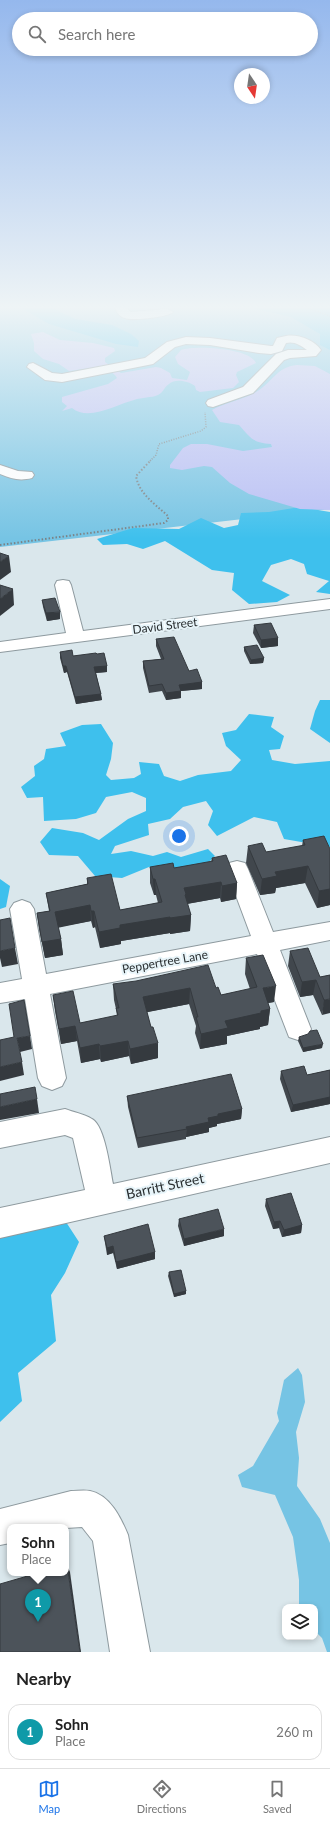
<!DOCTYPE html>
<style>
:root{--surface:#fff;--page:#f2f2f2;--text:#222;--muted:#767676;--line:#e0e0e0;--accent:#1a73e8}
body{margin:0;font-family:Lato,sans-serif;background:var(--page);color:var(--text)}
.controls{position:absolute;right:12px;bottom:12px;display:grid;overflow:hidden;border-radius:8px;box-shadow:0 2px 6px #0003}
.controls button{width:36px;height:36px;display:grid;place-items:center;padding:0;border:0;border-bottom:1px solid var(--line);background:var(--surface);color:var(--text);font:20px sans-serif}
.compass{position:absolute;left:234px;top:68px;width:36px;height:36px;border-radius:50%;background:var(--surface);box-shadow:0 2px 6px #0003;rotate:167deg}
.you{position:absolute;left:179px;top:836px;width:14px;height:14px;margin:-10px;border:3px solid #fff;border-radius:50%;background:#1a73e8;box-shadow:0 0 0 6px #1a73e833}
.badge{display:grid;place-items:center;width:26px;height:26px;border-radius:50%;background:var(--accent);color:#fff;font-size:13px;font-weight:700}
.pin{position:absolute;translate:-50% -33px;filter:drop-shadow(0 1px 2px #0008)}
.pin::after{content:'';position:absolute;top:21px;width:14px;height:12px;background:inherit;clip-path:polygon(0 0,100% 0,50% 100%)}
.popup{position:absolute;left:7px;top:1524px;width:62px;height:52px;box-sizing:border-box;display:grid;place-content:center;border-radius:8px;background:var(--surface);filter:drop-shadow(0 1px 3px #0005);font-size:13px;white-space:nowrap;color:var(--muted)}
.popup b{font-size:15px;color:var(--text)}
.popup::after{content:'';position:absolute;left:50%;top:100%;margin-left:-8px;border:8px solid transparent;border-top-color:var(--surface)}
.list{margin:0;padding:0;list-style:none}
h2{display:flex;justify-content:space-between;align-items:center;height:52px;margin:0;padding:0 16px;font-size:17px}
h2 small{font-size:13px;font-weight:400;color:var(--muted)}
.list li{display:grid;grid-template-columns:26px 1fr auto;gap:12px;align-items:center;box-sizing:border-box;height:56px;margin:0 8px 8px;padding:0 8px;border:1px solid var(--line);border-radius:12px}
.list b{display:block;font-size:15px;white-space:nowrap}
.list p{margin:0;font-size:13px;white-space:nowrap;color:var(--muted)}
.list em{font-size:13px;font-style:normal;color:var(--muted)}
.icon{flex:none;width:22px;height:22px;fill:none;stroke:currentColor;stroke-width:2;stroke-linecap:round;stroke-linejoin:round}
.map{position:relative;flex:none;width:330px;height:1652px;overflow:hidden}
.search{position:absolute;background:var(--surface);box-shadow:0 2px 6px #0003;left:12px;right:12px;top:12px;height:44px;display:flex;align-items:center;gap:10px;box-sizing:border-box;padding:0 14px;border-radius:22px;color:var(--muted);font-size:15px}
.sheet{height:116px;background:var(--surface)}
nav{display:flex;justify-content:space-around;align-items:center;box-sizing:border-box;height:56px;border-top:1px solid var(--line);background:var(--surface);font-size:11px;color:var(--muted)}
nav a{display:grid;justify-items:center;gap:2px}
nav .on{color:var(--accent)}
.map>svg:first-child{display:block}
.green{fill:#76c4e4}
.forest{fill:#3ec0ed}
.water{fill:#b9bff5}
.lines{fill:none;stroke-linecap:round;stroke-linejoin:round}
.minor-casing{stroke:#8e9a9f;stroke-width:2}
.path-far1{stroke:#7a8286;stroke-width:1.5;stroke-dasharray:1 1.5;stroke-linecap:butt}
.path{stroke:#7a8286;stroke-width:2;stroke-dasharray:1.5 2;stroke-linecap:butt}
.minor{fill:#fff;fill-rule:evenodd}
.wall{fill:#41474d}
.shaded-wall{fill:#353a3f}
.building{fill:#4c535a;stroke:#353a3f}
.labels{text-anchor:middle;stroke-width:4;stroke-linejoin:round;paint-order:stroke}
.street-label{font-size:12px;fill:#282d2f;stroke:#e7f4f9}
.near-street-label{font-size:14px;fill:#282d2f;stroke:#e7f4f9}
</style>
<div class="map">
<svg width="330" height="1652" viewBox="0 0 330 1652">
<rect width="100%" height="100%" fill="#dae7ec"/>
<!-- green -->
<g class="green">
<polygon points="0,307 330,307 330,509 0,547"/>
<polygon points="298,1368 302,1375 305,1402 296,1432 299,1458 297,1486 320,1519 330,1543 330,1652 327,1652 322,1638 315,1631 315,1607 299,1607 299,1580 293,1537 275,1495 242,1487 238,1475 253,1466 279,1421 277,1413 284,1380"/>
</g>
<!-- forest -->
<g class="forest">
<polygon points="20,307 50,307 75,319 112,325 131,334 139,341 138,347 116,344 49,324"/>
<polygon points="248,307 330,307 330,350 320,345 320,334 291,317"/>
<polygon points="300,507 330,512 330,594 316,592 329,581 307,574 304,564 291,559 271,565 262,581 290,595 277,602 249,604 232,590 234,573 212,570 165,541 143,549 127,544 103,545 97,539 133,528 179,529 201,518 224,528 238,525 241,513 269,512"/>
<polygon points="320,700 330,700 330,743 310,729 315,711"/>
<polygon points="249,714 274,717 271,727 284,736 280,749 269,750 272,760 295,764 330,761 330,847 284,839 277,822 254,817 217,836 208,825 213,811 206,801 183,807 170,819 148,824 149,835 115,846 111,854 131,851 153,856 167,852 181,857 208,849 215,856 206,865 174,870 149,867 122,878 95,876 78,856 49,855 40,842 52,828 83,833 99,840 128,819 146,811 146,798 132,792 106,797 96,813 76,819 44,821 43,797 27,798 21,787 35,776 34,766 44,759 46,749 66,746 60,733 82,725 101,724 113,743 111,759 106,775 111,780 134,778 141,774 139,762 159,764 164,776 180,781 198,775 231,771 241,760 226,746 222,733 236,730"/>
<polygon points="0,879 10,886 6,907 0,909"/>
<polygon points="66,1222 79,1242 65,1273 51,1295 56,1341 18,1373 22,1401 0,1422 0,1234"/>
</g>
<!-- water -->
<g class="water">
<path d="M43 332 60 340 93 343 114 348 115 351 105 358V362L121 373 156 367 161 368 170 373 172 378 187 380 190 372 178 364 175 357 181 350C195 345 250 348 256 363L237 372 236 375 239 382 233 388 200 392 196 390 195 386C189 381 175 378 169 384 164 387 164 392 158 395 151 398 142 397 134 400 117 404 89 422 72 408L62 411 67 406 62 402V397L108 384 117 378 115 375 103 366 69 371 59 364 43 359 34 351V343L31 334Z"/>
<path d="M297 365 315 366 330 374V510L300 509 249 494 230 483 212 467 204 466 182 470 170 468V465L183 448 191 444H207L243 451 272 447 271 444C251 442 251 438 239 425L220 422 212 410C226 402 243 400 256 392 272 383 276 367 297 365Z"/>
</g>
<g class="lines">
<!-- minor casing -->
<g class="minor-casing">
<g id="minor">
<path d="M115 307H125L131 312 167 309 173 312C169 317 132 321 125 318 120 317 116 312 115 307Z"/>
<path d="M286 336C298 334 314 340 321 350L316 356 290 358 284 360 253 393 213 407 208 406 206 403 208 400 243 387 276 354 288 350H307C300 345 294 341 286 343L282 351 271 354 259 353 210 345 186 344 175 347 153 364 62 382 45 380 27 367 29 364 33 363 52 373 62 374 145 358 167 342 186 337 210 338 271 346H273L277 338Z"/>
<path d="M0 465 18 471 32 472 34 475 32 478C20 481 12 479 0 474Z"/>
<polygon points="63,580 69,581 71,585 83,631 330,599 330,609 0,652 0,642 66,633 55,585 57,581"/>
<polygon points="237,861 245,863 248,869 273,932 330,922 330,940 280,950 311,1029 307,1037 298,1040 289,1037 257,954 50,994 66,1078 62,1086 52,1090 42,1086 38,1078 25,999 0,1003 0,983 22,979 10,909 14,903 22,900 30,903 34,909 46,974 251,936 226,869 229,863"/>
<path d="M65 1109C73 1112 84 1114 92 1119 105 1126 110 1169 113 1184L330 1137V1163L0 1238V1208L85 1190 73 1138 65 1135 0 1148V1122Z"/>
<path d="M71 1491C77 1491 84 1490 90 1491 110 1495 121 1518 128 1535L150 1652H110L93 1541 82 1527 66 1528V1527H10V1543L0 1545V1509Z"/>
</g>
</g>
<!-- path-far1 -->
<g class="path-far1">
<polyline points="306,307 330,316"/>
<polyline points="150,461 156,455 159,444 201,431 206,427 205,412"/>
</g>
<!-- path -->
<path class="path" d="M0 545 164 523 168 520V516C155 504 139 494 136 476L151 460"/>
<!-- minor -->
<use href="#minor" class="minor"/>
</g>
<!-- wall -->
<g class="wall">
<polygon points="42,600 60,619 47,621 43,607"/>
<polygon points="254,625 278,638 278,646 261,648 253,633"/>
<polygon points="156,639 189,671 202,682 202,689 181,691 181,698 166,700 162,691 149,693 143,668 143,661 161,659 156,646"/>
<polygon points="244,647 264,658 263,663 250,664 244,651"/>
<polygon points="60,652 73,656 97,654 107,666 107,672 96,673 102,700 76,704 67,672 64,673 60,658"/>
<polygon points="303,840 330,849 330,905 317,908 305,883 276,888 275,893 260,895 246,863 248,846 266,852 302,846"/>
<polygon points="212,858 237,883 236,899 221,902 220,898 187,904 191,915 190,931 170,934 170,933 121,941 121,944 100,948 95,927 93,928 91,921 58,927 61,939 63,955 45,958 39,929 37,913 49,911 46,893 87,884 87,878 120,910 158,903 156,895 154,895 150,883 150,867 174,868 211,862"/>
<polygon points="290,951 320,977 330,975 322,1015 313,995 300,997 288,966"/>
<polygon points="246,958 274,1002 268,1003 270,1009 268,1025 260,1027 260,1029 227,1036 227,1044 200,1049 195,1033 196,1026 189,1004 147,1012 158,1058 131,1064 129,1056 101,1062 100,1059 81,1063 77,1041 61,1044 55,1011 53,995 80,1023 117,1016 116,1009 114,1000 113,984 216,988 221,995 250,989 245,974"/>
<polygon points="299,1037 322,1048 303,1052 298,1041"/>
<polygon points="330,1070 330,1104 291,1112 280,1079 281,1071 307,1075"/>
<polygon points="127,1096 242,1109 241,1119 217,1124 217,1126 209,1128 209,1132 186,1137 186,1139 138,1148 128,1107"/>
<polygon points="266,1199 302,1225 301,1233 282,1237 279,1228 273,1229 265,1206"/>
<polygon points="179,1219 224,1236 184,1246 178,1226"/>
<polygon points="104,1236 155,1252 155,1259 117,1269 113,1253 107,1255 105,1243"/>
<polygon points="169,1272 186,1291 186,1294 174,1297 168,1276"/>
</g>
<!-- shaded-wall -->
<g class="shaded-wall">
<polygon points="9,556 11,572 0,580 0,562"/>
<polygon points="13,589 14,605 0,616 0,599"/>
<polygon points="60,612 60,619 47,621 46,613"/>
<polygon points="278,638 278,646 261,648 261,640"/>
<polygon points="264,658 263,663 250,664 251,660"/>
<polygon points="63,666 66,666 67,672 64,673"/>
<polygon points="107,666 107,672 94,673 94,667"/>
<polygon points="202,682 202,689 181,691 181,698 166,700 166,693 179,685"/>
<polygon points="101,694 102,700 76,704 75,697"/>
<polygon points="308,866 305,883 276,888 275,893 260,895 262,879 275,872"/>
<polygon points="153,879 155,879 156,895 154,895"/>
<polygon points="221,882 220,898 186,904 186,911 184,888"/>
<polygon points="237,883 236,899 221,902 222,886"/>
<polygon points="330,889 330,905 317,908 319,891"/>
<polygon points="90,905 91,921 57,928 55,912"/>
<polygon points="91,911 94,911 95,927 93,928"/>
<polygon points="191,915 190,931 170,934 170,918"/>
<polygon points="170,917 170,933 121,941 121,944 100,948 99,932 120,925"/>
<polygon points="61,939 63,955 45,958 42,942"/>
<polygon points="15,948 18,964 2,967 0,958 0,951"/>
<polygon points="316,980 313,995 300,997 302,982"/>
<polygon points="276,986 274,1002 261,1004 263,988"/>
<polygon points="190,988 189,1004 143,1013 143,997"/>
<polygon points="330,999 330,1013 322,1015 324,1000"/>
<polygon points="270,1009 268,1025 260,1027 260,1029 227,1036 227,1044 200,1049 201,1034 225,1021 261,1011"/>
<polygon points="75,1026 77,1041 61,1044 59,1029"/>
<polygon points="30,1036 32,1049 20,1052 17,1038"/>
<polygon points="128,1041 129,1056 101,1062 100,1046"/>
<polygon points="158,1043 158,1058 131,1064 130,1049"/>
<polygon points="99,1044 100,1059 81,1063 80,1048"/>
<polygon points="323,1044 322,1048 303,1052 303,1048"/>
<polygon points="22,1062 24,1075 0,1081 0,1067"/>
<polygon points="330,1097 330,1104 291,1112 293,1105"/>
<polygon points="37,1099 39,1113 0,1120 0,1107"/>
<polygon points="242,1109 241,1119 217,1124 217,1126 209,1128 209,1132 186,1137 187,1129 186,1127 218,1114"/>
<polygon points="280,1221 279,1228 273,1229 274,1222"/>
<polygon points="302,1225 301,1233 282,1237 284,1230"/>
<polygon points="224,1229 224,1236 184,1246 184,1239"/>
<polygon points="113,1246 113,1253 107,1255 107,1248"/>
<polygon points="155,1252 155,1259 117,1269 116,1262"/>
<polygon points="186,1291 186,1294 174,1297 174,1294"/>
<polygon points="67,1565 70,1572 81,1652 80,1652"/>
</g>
<!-- building -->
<g class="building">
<polygon points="0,553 9,556 0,562"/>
<polygon points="0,585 13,589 0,599"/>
<polygon points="55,598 60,612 46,613 42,600"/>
<polygon points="271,623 278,638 261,640 254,625"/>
<polygon points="174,637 189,671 197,669 202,682 179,685 181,691 166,693 162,684 149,686 143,661 164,659 156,639"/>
<polygon points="257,645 264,658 251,660 244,647"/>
<polygon points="72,650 73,656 96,653 97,654 104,653 107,666 94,667 101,694 75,697 66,666 63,666 60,652"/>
<polygon points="324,836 330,849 330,889 319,891 308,866 275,872 277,876 262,879 248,846 262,843 266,852 305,845 303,840"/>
<polygon points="226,855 237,883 222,886 221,882 184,888 186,894 185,895 191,915 170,918 170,917 120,925 120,928 99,932 94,911 91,911 90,905 55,912 61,939 42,942 37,913 50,911 46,893 88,884 87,878 111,874 120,910 162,902 155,879 153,879 150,867 173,863 174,868 213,861 212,858"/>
<polygon points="10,918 15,948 0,951 0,920"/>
<polygon points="308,948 320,977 330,975 330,999 324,1000 316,980 302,982 290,951"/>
<polygon points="263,955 276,986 263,988 270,1009 261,1011 261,1013 225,1021 228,1028 201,1034 196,1017 198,1017 190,988 143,997 151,1027 153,1027 158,1043 130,1049 128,1041 100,1046 99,1044 80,1048 75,1026 59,1029 53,995 73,991 80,1023 118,1015 116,1008 119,1008 113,984 136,981 208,965 216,988 218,987 221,995 257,987 246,958"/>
<polygon points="24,1000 30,1036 17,1038 22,1062 0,1067 0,1040 14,1037 9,1004"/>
<polygon points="317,1030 323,1044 303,1048 299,1037 308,1034 310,1031"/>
<polygon points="304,1066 307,1075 330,1070 330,1097 293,1105 281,1071"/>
<polygon points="231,1074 242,1109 218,1114 218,1116 208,1118 209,1122 186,1127 187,1129 137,1138 127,1096"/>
<polygon points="35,1087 37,1099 0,1107 0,1094"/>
<polygon points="291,1193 302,1225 284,1230 280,1221 274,1222 266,1199"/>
<polygon points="218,1209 224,1229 184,1239 179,1219"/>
<polygon points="148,1224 155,1252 116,1262 113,1246 107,1248 104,1236"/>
<polygon points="181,1270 186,1291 174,1294 169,1272"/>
<polygon points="66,1565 67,1565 80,1652 0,1652 0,1584 38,1573 66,1573"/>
</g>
<!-- sky -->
<linearGradient id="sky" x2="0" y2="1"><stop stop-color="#95b8ed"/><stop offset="0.57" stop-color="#eef4f6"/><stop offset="1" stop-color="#eef4f6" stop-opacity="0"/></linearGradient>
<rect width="330" height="539" fill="url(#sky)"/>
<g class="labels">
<!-- street labels -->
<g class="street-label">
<text transform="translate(165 626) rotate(-7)" y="4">David Street</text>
<text transform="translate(165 962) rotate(-10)" y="4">Peppertree Lane</text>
</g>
<!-- near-street labels -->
<g class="near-street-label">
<text transform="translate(165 1186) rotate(-12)" y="5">Barritt Street</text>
</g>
</g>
</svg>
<div class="controls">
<button><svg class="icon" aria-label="layers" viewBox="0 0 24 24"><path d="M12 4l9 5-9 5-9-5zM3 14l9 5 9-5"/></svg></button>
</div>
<svg class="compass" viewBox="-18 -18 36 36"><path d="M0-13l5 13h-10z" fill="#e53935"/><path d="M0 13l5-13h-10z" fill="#767676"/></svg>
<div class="you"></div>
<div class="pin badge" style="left:38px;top:1622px;background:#0f9aa8">1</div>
<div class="popup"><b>Sohn</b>Place</div>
<div class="search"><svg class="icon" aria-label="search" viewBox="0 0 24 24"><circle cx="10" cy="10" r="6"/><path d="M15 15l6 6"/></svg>Search here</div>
</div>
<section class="sheet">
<h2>Nearby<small></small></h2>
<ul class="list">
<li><span class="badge" style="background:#0f9aa8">1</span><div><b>Sohn</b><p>Place</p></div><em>260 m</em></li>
</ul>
</section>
<nav>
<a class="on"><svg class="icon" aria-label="map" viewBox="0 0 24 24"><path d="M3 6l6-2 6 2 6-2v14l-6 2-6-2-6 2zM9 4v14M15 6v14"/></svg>Map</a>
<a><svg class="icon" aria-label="directions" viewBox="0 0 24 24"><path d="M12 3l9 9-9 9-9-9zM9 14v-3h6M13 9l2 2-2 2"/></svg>Directions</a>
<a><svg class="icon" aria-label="saved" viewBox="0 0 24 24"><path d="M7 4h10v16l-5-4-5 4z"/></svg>Saved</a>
</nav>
